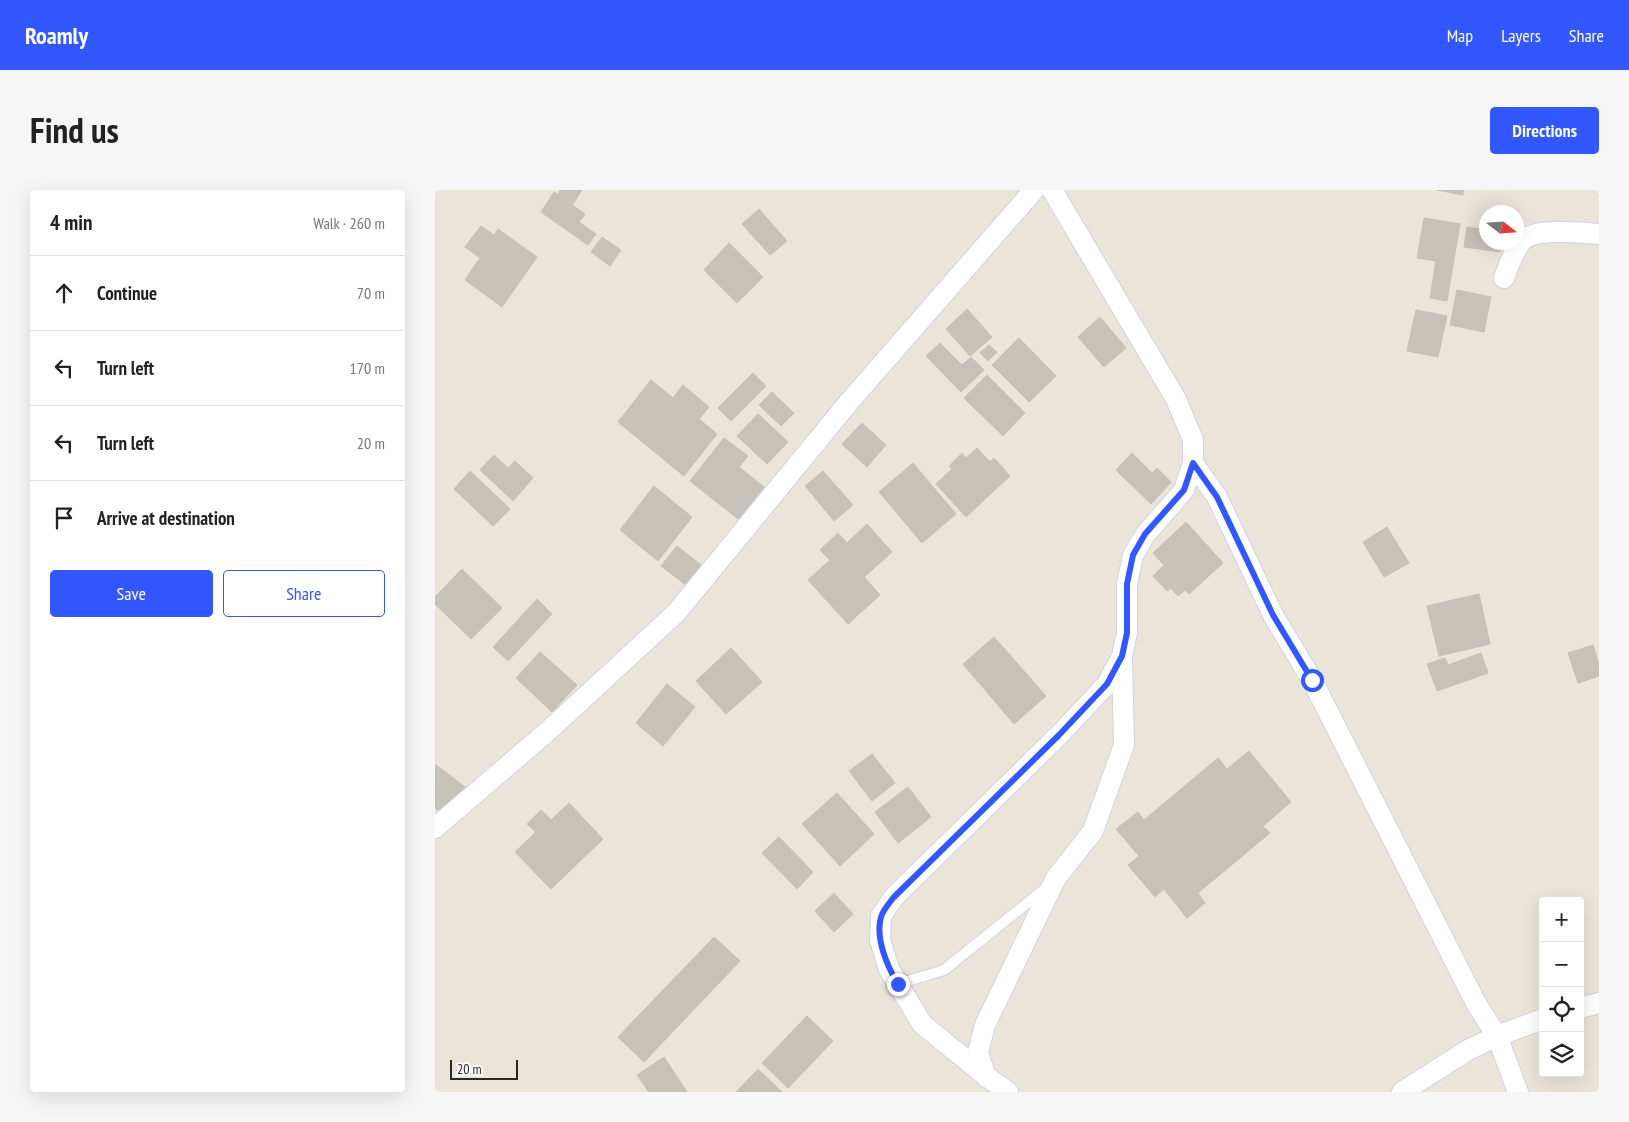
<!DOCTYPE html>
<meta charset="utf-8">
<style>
:root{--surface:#fff;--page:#f6f6f6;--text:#222;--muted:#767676;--line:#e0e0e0;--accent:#3257ff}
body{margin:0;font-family:"PT Sans Narrow",sans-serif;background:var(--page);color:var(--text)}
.controls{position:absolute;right:15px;bottom:15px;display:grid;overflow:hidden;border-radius:5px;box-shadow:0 5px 20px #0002}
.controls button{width:45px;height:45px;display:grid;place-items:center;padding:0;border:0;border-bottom:1px solid var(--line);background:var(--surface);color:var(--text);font:25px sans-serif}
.compass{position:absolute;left:1044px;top:15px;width:45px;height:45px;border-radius:50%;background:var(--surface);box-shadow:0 5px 20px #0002;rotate:107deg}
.scale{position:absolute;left:15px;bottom:12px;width:68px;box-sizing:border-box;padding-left:5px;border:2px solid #282828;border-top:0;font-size:14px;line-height:18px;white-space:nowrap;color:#282828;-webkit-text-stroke:4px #fff;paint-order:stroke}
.stop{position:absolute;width:15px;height:15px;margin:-11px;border:4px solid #3257ff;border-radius:50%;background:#fff}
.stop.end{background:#3257ff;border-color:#fff;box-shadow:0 1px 5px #0008}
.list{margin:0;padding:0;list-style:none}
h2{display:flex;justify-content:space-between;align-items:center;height:65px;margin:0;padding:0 20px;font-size:21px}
h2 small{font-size:16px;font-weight:400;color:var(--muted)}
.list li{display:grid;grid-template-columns:32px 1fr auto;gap:15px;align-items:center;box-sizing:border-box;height:75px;padding:0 20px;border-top:1px solid var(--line)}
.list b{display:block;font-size:19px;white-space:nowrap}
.list em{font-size:16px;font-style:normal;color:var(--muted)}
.actions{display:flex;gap:10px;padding:15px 20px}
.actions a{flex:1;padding:11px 0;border:1px solid var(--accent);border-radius:5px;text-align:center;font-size:18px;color:var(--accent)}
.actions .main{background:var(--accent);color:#fff}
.icon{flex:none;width:28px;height:28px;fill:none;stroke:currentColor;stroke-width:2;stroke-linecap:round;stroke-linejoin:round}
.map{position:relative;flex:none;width:1164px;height:902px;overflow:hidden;border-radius:5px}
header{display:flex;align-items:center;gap:30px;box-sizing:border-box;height:70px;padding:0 25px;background:var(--accent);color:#fff}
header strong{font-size:24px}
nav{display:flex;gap:28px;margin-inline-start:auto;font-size:18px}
.intro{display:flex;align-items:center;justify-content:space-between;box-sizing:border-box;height:120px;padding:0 30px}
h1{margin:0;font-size:35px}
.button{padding:12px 22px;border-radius:5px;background:var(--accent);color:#fff;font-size:18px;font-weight:700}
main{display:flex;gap:30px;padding:0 30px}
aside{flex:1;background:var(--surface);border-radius:5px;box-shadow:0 5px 20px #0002}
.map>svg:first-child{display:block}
.building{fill:#c6c1b9;stroke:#c6c0b3}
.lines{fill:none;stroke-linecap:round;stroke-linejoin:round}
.lane-casing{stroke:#ced2e2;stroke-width:12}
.street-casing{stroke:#ced2e2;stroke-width:22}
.lane{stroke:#fff;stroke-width:10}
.street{stroke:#fff;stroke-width:20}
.route{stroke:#3257ff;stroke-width:6}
</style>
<header>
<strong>Roamly</strong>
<nav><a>Map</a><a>Layers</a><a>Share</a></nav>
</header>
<div class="intro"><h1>Find us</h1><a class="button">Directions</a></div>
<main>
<aside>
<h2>4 min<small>Walk · 260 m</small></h2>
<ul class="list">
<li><svg class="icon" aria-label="ahead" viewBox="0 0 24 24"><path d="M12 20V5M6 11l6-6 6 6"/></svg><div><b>Continue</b></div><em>70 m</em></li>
<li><svg class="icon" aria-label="left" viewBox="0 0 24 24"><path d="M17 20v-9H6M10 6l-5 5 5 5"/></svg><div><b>Turn left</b></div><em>170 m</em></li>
<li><svg class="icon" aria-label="left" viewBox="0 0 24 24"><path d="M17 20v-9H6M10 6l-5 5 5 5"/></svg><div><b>Turn left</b></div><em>20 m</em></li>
<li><svg class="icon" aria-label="arrive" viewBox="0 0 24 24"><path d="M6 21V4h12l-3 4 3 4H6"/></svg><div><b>Arrive at destination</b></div></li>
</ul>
<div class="actions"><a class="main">Save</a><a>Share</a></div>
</aside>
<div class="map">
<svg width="1164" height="902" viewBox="0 0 1164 902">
<rect width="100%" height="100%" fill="#ebe4d9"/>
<!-- building -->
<g class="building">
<polygon points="125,0 147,0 138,14 123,4"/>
<polygon points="1002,0 1028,0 1028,5"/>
<polygon points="119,2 150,24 144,32 161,44 153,55 106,22"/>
<polygon points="324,19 352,51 335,65 307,34"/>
<polygon points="989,28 1025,34 1012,111 995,108 1001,71 982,68"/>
<polygon points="46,36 59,45 63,39 102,67 67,117 30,90 45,68 30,57"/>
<polygon points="1032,37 1052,40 1052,52 1066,52 1065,62 1029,57"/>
<polygon points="167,47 186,60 175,76 156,62"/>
<polygon points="294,53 328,87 302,113 269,80"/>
<polygon points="1022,100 1056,107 1049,142 1015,135"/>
<polygon points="532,119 557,147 535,166 511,139"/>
<polygon points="981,120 1012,126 1003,167 972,161"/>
<polygon points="665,127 691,158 669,177 643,147"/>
<polygon points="584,148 621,186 594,212 557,175"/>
<polygon points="505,153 527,175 536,167 549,180 526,202 491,166"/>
<polygon points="554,155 562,162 553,171 545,163"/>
<polygon points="318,183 331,196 296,231 283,218"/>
<polygon points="552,185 590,223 568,246 529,208"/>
<polygon points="216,190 238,208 248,195 274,217 264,229 282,244 249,286 183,232"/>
<polygon points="337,202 359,223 346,236 324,215"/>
<polygon points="323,224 353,252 332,274 302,246"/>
<polygon points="427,233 451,255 432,277 407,254"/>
<polygon points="289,248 313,266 304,277 329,297 303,329 255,291"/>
<polygon points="542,258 555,272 559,268 575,286 531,327 501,294 517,279 514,276 527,263 531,268"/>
<polygon points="697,263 717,283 722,278 736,292 716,314 681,280"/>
<polygon points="59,265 73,278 80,271 98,288 78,311 45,280"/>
<polygon points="478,273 521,324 487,353 444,302"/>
<polygon points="35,281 75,319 58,336 19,299"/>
<polygon points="388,281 418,315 399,331 370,296"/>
<polygon points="219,296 257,327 223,371 185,340"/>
<polygon points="751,332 788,373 754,404 750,400 743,406 736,398 732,401 718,386 729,375 718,363"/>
<polygon points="432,334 457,362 429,387 445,405 413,434 373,390 395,370 385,360 403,343 412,353"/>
<polygon points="952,337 974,373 949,387 928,352"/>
<polygon points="242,356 266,375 251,395 226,376"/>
<polygon points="27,379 67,418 36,449 0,414 0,407"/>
<polygon points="1044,404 1055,454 1004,466 992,416"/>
<polygon points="102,409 117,424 73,471 58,457"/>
<polygon points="559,447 611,506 579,534 528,474"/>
<polygon points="1158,455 1164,475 1164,486 1143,493 1133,463"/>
<polygon points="296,458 327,492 291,524 261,491"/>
<polygon points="105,462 142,495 117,522 81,488"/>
<polygon points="1046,463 1053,483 1002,501 992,474 1010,468 1013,475"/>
<polygon points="232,494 260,517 228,556 201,533"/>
<polygon points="814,561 856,612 828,636 835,643 763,703 770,713 752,728 729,699 720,707 693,675 704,666 681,639 703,622 709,630 783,568 792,579"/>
<polygon points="437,564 460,593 437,611 414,581"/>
<polygon points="0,574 31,598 10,626 0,618"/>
<polygon points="473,597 496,627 463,653 440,622"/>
<polygon points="402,603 439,644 405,676 367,634"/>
<polygon points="134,613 168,649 116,699 80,662 101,642 92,634 106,620 116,630"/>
<polygon points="344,647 378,682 362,699 327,663"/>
<polygon points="399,703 418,724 399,742 380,721"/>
<polygon points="279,747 305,771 209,872 183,847"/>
<polygon points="372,826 398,851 353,898 327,873"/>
<polygon points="229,867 252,902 214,902 202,885"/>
<polygon points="323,879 347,902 301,902"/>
</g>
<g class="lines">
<!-- lane casing -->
<g class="lane-casing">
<polyline id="lane" points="463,794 509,780 611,698"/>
</g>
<!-- street casing -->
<g class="street-casing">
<g id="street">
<path d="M1069 88C1074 75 1078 61 1088 50 1102 37 1146 43 1164 44"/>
<polyline points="758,273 782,307 838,425 877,490 1042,815 1062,846 1083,902"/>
<polyline points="0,638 113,541 241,423 414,212 599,0"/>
<polyline points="1145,818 1164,813"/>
<polyline points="551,887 543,862 550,835 621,688 658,641 689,555 687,468"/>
<polyline points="573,902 551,886 487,834 454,779 445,750 446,726 459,707 624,545 672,494 687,466 692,443 692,394 698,365 710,345 749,300 758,273 758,250 741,209 617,0"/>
<polyline points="967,902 1033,860 1062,846 1108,829"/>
</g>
</g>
<!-- lane -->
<use href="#lane" class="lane"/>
<!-- street -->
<use href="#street" class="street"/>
</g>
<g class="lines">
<!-- route -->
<path class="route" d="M463 794C452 776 440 748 446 727 448 720 455 712 459 707L624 545 672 494 687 466 692 443V394L698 365 710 344 749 300 758 273 782 307 838 425 877 490"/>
</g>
</svg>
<div class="controls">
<button>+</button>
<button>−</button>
<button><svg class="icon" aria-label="locate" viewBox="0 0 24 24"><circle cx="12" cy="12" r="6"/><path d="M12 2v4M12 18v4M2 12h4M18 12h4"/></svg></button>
<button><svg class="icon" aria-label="layers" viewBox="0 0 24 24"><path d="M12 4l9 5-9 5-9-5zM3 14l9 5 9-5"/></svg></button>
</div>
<svg class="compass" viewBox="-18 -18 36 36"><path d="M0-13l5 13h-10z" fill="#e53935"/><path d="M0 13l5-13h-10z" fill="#767676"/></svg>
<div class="scale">20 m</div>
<div class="stop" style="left:877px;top:490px"></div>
<div class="stop end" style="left:463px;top:794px"></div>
</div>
</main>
